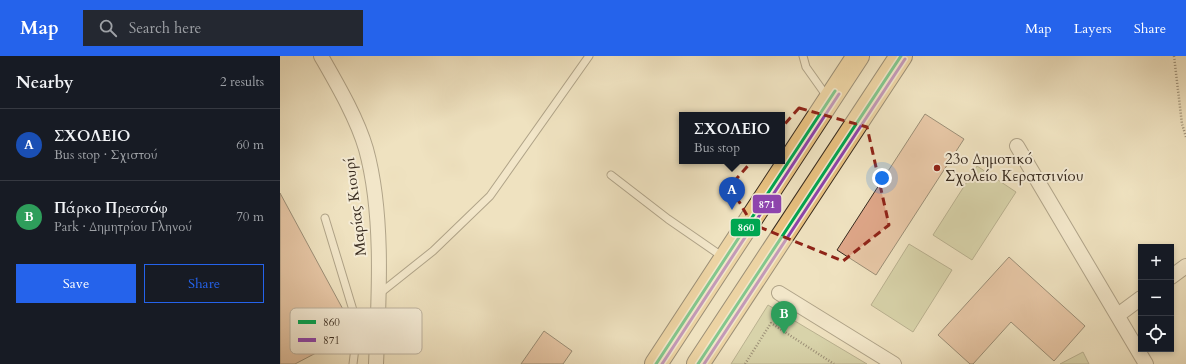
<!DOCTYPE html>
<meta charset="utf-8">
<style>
:root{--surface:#171b24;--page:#242831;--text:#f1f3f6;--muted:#9ea1a6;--line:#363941;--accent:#2563eb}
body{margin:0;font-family:Cardo,serif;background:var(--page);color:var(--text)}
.controls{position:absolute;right:12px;bottom:12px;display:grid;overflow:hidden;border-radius:0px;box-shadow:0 2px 6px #0003}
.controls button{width:36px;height:36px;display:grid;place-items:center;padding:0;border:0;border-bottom:1px solid var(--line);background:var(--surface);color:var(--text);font:20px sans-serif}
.you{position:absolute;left:602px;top:122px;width:14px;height:14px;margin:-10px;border:3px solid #fff;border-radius:50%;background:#1a73e8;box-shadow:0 0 0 6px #1a73e833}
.badge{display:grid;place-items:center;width:26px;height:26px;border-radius:50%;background:var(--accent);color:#fff;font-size:13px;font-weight:700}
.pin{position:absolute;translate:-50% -33px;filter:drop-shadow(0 1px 2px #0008)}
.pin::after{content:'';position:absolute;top:21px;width:14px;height:12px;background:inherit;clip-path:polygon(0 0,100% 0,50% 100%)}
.popup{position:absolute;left:399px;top:56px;width:106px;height:52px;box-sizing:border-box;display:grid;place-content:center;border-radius:0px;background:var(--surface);filter:drop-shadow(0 1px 3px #0005);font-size:13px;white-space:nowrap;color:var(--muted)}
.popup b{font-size:15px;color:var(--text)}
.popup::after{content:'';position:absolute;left:50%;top:100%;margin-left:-8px;border:8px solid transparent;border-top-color:var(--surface)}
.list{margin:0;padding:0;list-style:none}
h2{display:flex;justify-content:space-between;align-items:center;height:52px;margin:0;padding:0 16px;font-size:17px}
h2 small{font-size:13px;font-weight:400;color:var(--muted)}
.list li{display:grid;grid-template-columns:26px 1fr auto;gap:12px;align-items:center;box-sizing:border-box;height:72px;padding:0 16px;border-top:1px solid var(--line)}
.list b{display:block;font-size:15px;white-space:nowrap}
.list p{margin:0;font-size:13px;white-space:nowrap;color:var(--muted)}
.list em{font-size:13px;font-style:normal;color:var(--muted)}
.actions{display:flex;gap:8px;padding:12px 16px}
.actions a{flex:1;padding:9px 0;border:1px solid var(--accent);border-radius:0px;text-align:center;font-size:14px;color:var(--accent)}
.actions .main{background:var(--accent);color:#fff}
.icon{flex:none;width:22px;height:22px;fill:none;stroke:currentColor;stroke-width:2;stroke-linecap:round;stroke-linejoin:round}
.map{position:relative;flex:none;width:906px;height:308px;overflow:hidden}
header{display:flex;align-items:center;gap:24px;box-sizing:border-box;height:56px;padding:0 20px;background:var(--accent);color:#fff}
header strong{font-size:19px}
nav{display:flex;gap:22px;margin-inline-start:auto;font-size:14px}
.search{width:280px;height:36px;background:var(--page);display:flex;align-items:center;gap:10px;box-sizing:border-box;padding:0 14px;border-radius:0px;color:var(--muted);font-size:15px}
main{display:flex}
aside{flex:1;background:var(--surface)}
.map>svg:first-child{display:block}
.green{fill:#bdc290;stroke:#7a7657}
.building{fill:#dea688;stroke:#372a1e}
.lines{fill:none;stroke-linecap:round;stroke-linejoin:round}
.lane-casing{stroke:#655846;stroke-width:9}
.street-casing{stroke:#655846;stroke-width:16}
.primary-casing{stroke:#372a1e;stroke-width:24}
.path{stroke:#372a1e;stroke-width:2.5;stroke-dasharray:1 2;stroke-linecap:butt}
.lane{stroke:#f5ecd6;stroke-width:7}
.street{stroke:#f5ecd6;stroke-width:14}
.primary{stroke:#e8c180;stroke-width:22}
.bus-1-casing{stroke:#f5ecd6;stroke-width:6}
.bus-2-casing{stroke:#f5ecd6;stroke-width:6}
.bus-1{stroke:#00a651;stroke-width:3}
.bus-2{stroke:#8e44ad;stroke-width:3}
.marked{fill:none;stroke:#8f2418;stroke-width:3;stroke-dasharray:8 5;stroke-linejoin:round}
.poi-dot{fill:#8f2418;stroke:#f5ecd6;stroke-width:1.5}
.labels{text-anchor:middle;stroke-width:4;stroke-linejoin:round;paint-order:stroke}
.poi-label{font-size:15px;fill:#372a1e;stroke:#f5ecd6;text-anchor:start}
.street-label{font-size:15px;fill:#372a1e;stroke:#f5ecd6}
.key{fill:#f5ecd6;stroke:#bcb29f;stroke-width:1}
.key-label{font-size:11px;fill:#372a1e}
.line-badge{stroke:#f5ecd6;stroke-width:1.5}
.badge-label{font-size:11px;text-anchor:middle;font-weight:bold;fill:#fff}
</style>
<header>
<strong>Map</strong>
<div class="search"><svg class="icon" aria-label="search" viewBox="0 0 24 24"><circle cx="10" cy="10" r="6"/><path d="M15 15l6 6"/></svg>Search here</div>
<nav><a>Map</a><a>Layers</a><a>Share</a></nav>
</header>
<main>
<aside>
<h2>Nearby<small>2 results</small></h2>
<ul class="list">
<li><span class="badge" style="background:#1a4fb4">A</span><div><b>ΣΧΟΛΕΙΟ</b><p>Bus stop · Σχιστού</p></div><em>60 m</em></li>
<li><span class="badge" style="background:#2e9e5b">B</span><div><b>Πάρκο Πρεσσόφ</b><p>Park · Δημητρίου Γληνού</p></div><em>70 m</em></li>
</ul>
<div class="actions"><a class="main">Save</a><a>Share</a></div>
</aside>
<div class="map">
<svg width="906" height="308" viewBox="0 0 906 308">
<rect width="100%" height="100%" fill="#efe2c0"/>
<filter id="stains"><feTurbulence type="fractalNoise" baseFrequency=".005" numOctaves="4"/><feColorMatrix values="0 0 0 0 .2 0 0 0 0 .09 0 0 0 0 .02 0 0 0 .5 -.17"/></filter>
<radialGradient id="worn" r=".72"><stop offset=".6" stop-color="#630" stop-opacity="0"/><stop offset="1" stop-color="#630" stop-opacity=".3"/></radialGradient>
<!-- green -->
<g class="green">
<polygon points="697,110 736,136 692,204 653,179"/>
<polygon points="629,188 672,214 633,276 591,249"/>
<polygon points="488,249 587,308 451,308"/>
<polygon points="803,296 809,308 780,308"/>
</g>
<!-- building -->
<g class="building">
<polygon points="645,58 684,83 596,219 557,194"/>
<polygon points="0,137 72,270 72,278 15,308 0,308"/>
<polygon points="729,201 805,270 774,305 731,266 693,308 690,308 658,279"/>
<polygon points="264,275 292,295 283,308 241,308"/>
</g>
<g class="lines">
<!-- lane casing -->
<g class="lane-casing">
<g id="lane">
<polyline points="523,0 526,11 548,42"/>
<polyline points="331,119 388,163 443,201"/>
<polyline points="45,162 76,264 77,276 73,308"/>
<polyline points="99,238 153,195 210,140 309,0"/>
</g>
</g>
<!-- street casing -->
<g class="street-casing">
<g id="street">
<path d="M41 0C57 28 77 62 86 93 104 158 99 241 96 308"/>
<polyline points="737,90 866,308"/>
<polyline points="891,221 906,210"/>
<polyline points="499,237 614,308"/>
<polyline points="838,259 861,242"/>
</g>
</g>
<!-- primary casing -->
<g class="primary-casing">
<g id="primary">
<polyline points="376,308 578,0"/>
<polyline points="418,308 621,0"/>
</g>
</g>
<!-- path -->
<g class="path">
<polyline points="894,0 902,68 906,81"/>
<polyline points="465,308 491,267 554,308"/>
</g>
<!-- lane -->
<use href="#lane" class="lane"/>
<!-- street -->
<use href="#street" class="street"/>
<!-- primary -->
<use href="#primary" class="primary"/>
<!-- bus-1 casing -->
<g class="bus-1-casing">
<g id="bus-1">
<polyline points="376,308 555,35"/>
<polyline points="418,308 621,0"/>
</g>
</g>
<!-- bus-2 casing -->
<g class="bus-2-casing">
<g id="bus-2">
<polyline points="382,308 559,38"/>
<polyline points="424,308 625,3"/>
</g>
</g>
<!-- bus-1 -->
<use href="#bus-1" class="bus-1"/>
<!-- bus-2 -->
<use href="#bus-2" class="bus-2"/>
</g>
<!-- marked area -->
<path d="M0 0H906V308H0ZM519 52 587 71 609 169 563 205 472 168 450 130Z" fill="#efe2c0" fill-opacity=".55" fill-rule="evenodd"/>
<path class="marked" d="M519 52 587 71 609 169 563 205 472 168 450 130Z"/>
<!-- markers -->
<circle class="poi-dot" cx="657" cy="112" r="4"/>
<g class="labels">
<!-- poi labels -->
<g class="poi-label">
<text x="665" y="108">23o Δημοτικό<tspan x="665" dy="17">Σχολείο Κερατσινίου</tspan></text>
</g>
<!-- street labels -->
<g class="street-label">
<text transform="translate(75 151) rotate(-97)" y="5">Μαρίας Κιουρί</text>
</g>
</g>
<!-- legend -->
<rect x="10" y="252" width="132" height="46" rx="6" class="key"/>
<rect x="18" y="264" width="18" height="4" fill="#00a651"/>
<rect x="18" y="282" width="18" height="4" fill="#8e44ad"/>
<g class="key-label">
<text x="43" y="270">860</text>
<text x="43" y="288">871</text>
</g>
<g class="line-badge">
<rect x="472" y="138" width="30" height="20" rx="4" fill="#8e44ad"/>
<rect x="450" y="162" width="31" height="19" rx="4" fill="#00a651"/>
</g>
<g class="badge-label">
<text x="487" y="152">871</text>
<text x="466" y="175">860</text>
</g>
<rect width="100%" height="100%" filter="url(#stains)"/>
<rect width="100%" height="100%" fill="url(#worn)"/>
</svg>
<div class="controls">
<button>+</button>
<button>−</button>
<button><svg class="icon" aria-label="locate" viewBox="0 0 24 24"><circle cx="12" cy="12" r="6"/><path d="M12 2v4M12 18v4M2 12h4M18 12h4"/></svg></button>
</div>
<div class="you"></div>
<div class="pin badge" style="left:452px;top:154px;background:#1a4fb4">A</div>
<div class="popup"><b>ΣΧΟΛΕΙΟ</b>Bus stop</div>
<div class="pin badge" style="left:504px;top:278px;background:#2e9e5b">B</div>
</div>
</main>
